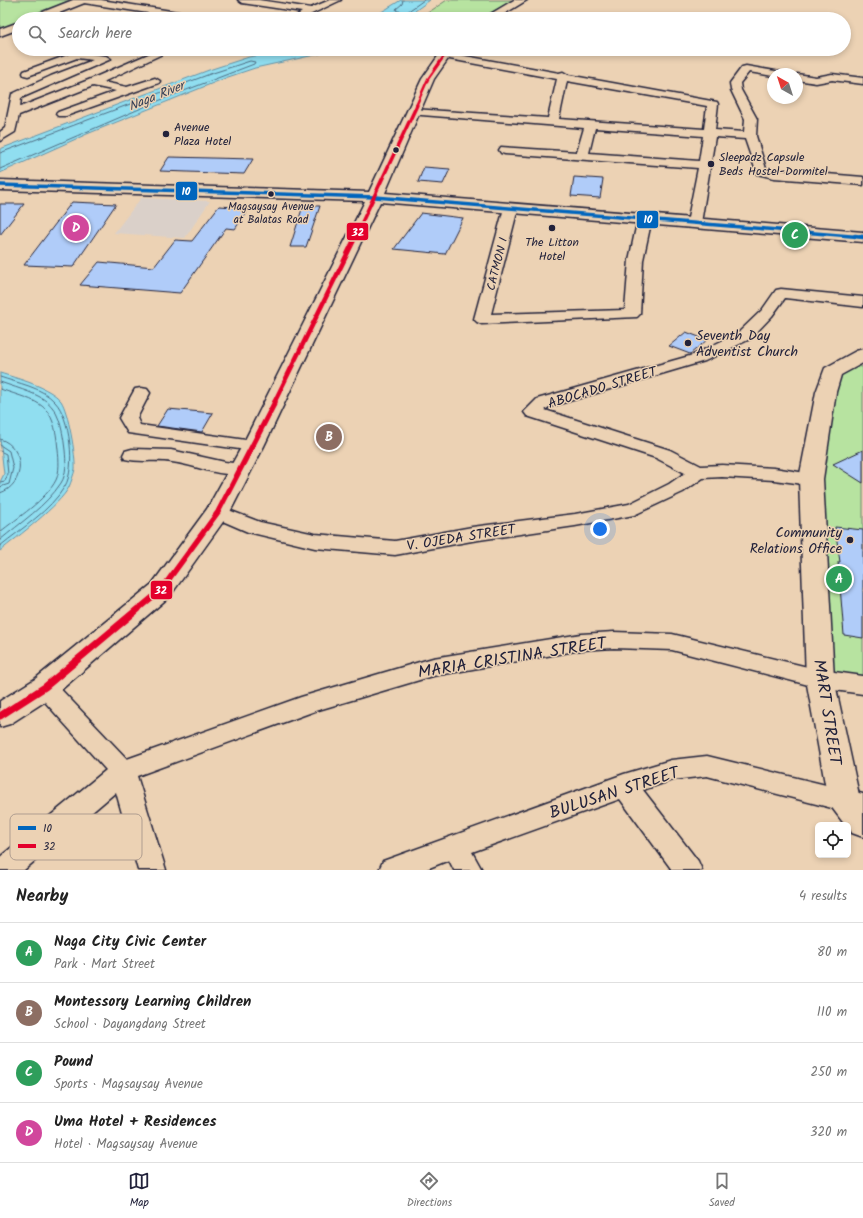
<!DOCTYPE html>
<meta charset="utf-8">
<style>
:root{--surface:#fff;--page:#f2f2f2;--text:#222;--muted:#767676;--line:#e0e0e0;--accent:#22223b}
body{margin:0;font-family:Kalam,sans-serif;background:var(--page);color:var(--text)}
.controls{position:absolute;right:12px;bottom:12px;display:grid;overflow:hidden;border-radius:6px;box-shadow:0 2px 6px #0003}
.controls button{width:36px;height:36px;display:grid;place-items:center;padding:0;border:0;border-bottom:1px solid var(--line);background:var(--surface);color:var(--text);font:20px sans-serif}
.compass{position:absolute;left:767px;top:68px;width:36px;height:36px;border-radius:50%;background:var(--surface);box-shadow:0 2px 6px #0003;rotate:321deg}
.you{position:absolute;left:600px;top:529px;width:14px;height:14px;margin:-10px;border:3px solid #fff;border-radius:50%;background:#1a73e8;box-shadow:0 0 0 6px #1a73e833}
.badge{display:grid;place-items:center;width:26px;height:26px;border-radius:50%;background:var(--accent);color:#fff;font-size:13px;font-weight:700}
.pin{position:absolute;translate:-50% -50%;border:2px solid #fff;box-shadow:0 1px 4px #0006}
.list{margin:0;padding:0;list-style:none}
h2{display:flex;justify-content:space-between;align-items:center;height:52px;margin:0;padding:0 16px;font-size:17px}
h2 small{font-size:13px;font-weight:400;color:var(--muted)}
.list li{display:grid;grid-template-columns:26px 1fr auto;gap:12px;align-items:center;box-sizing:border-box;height:60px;padding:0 16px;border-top:1px solid var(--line)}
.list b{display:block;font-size:15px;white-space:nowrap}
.list p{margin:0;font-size:13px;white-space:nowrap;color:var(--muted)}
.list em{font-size:13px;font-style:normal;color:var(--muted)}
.icon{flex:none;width:22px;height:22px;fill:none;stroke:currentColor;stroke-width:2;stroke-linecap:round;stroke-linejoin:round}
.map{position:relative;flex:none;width:863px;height:870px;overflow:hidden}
.search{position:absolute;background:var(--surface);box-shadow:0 2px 6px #0003;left:12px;right:12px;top:12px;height:44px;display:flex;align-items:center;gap:10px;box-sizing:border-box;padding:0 14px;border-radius:22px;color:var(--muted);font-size:15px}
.sheet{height:292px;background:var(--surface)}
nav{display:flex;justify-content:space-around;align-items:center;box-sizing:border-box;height:56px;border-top:1px solid var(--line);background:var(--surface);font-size:11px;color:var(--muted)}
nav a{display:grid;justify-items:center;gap:2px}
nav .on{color:var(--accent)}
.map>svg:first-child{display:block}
.built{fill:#dad0c9}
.green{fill:#b7e3a0;stroke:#6c826e}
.water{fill:#90def0;stroke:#6493a8}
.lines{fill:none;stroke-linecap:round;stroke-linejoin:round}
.shore{stroke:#4e6d83;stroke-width:1}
.building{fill:#b0ccf9;stroke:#22223b}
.street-casing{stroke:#22223b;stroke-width:3}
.secondary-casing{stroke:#22223b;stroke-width:3}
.street{fill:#ecd2b4;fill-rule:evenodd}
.secondary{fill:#ecd2b4;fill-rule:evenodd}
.bus-1-far1-casing{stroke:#ecd2b4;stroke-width:5.5}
.bus-1-casing{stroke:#ecd2b4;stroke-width:7}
.bus-2-far4-casing{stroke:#ecd2b4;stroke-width:4}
.bus-2-far3-casing{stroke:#ecd2b4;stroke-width:5.5}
.bus-2-far2-casing{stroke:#ecd2b4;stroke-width:7}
.bus-2-far1-casing{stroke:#ecd2b4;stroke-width:8}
.bus-2-casing{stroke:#ecd2b4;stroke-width:10}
.bus-1-far1{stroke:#0065bd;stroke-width:3.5}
.bus-1{stroke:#0065bd;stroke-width:4.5}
.bus-2-far4{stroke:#e4002b;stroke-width:2.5}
.bus-2-far3{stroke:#e4002b;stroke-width:3.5}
.bus-2-far2{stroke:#e4002b;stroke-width:4.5}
.bus-2-far1{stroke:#e4002b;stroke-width:5.5}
.bus-2{stroke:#e4002b;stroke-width:7}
.poi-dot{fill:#22223b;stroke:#ecd2b4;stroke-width:1.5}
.labels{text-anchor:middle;stroke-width:3;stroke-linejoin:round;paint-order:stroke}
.far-bus-label{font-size:11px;fill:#22223b;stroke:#ecd2b4}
.far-poi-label{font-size:12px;fill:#22223b;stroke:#ecd2b4;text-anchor:start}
.far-street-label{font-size:12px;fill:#22223b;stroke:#ecd2b4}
.far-water-label{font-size:13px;font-style:italic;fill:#323e56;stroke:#ecd2b4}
.poi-label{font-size:14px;fill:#22223b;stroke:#ecd2b4;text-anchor:start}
.street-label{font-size:14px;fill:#22223b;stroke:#ecd2b4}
.near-street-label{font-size:17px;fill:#22223b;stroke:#ecd2b4}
.key{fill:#ecd2b4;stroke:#af9d90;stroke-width:1}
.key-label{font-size:11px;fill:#22223b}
.line-badge{stroke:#ecd2b4;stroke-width:1.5}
.badge-label{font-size:11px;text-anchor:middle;font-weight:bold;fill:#fff}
</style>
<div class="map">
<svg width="863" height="870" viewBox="0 0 863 870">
<rect width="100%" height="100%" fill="#ecd2b4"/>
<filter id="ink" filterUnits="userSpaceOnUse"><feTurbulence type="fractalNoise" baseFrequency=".025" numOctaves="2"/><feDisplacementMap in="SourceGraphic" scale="8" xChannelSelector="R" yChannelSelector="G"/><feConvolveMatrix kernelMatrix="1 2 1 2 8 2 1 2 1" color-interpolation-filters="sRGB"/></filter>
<g filter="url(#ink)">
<!-- built -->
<polygon class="built" points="141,198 210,201 185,238 114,233"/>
<!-- green -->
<g class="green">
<polygon points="0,0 78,0 29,19 19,19 19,23 0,31"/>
<polygon points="447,0 513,0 480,19 442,19 423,16"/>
<polygon points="845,365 863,367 863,685 820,679 811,479 832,372"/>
</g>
<!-- water -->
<g class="water">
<polygon points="401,0 430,0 408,16 400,15 393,19 370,19"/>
<polygon points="297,49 342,49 255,68 228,77 87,134 0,173 0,149 209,70 249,57"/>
<path d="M0 373C16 378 50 387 61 401 68 411 76 456 75 469 74 474 71 482 69 487 60 505 17 537 0 551V482L4 474 0 439Z"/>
</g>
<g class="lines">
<!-- shore -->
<g class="shore">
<polyline points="403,0 402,4 396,9 397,11 407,12 424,0"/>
<polyline points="290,49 289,54 291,56 326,49"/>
<polyline points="0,153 210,74 250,61 255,62 254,64 158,101 0,169"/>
<path d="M0 377C17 383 42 387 55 402 70 417 76 468 65 486 50 511 22 528 0 546"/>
<path d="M0 382C46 398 59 397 65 450 66 461 67 474 61 483 46 506 20 523 0 540"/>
<path d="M0 389C41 403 54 402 58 450 59 459 60 472 56 480 46 500 17 518 0 532"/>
<path d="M0 439C26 447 26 485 0 493"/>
<polyline points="0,445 9,451 13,468 9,484 0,487"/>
<polyline points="0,451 6,454 8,474 5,481 0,482"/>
</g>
</g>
<!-- building -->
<g class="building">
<polygon points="169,157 253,159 244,174 160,171"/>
<polygon points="424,167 450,169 443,184 418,182"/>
<polygon points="574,177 603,179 600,198 571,196"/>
<polygon points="72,202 116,204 73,267 24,265"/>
<polygon points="0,204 24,204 0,235"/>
<polygon points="219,206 249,208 235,229 226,228 180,293 80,285 99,262 154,267 175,240 192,241"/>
<polygon points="303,206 320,206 306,247 290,247"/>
<polygon points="421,213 463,218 445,254 394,249"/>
<polygon points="686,332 707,340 690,354 669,346"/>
<polygon points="168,409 213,413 202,432 157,426"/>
<polygon points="863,450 863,483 833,464"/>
<polygon points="835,527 863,530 863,638 844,635 838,562 840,562"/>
</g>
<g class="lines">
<!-- street casing -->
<g class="street-casing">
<g id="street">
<polygon points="80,0 101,0 203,16 208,19 186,19 84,3"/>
<polygon points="238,0 259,0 311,8 330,0 341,0 301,19 296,16 302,12 242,3"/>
<polygon points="38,14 53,17 55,19 35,19 35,15"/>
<polygon points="160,49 173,49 103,82 127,87 155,78 160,81 159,83 66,116 58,116 56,114 58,112 116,91 93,86 19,115 15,132 0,141 0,132 5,128 12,94 51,76 93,60 77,58 28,76 24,75 23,73 24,71 76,52 106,56 111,59 21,98 20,107 91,79"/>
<path d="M443 52 559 73 563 72 568 75 717 102 718 104 715 130 744 132 745 119 731 90 730 83 742 67 746 66 781 72 782 74H773V76L749 72 740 83 741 90 757 119 756 136 766 169 863 177V185L774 178 757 174 745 139 715 137 701 223 699 226H689L687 223 698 168 505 154 501 153 499 150 501 147 577 152 584 128 409 114 407 112 409 110 413 109 548 118 557 79 439 57 438 55ZM567 81 707 106 704 129 559 119ZM595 128 703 136 699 161 589 153Z"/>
<polygon points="797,74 816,77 832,74 863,78 863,84 832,80 816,83 797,80"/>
<polygon points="511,204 516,205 518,208 491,314 625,310 629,260 638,218 640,215 650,215 652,218 643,260 640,314 637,317 482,324 477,322 474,319 504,208 506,205"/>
<polygon points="781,289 863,297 863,307 785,298 772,316 750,339 705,361 549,407 545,410 670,450 701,466 722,465 774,468 818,475 820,479 818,483 811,485 774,480 722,477 703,478 683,492 634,515 575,526 472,541 395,555 315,548 248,532 211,516 208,512 211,508 218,506 260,522 315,534 395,541 472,527 575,514 629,504 669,484 685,473 656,458 527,416 524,412 537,399 693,355 738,333 762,310 776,290"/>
<polygon points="141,388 147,389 150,393 137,418 140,425 253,441 259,442 262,446 259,450 253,451 128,433 119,418 135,389"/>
<path d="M132 449 171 450 225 462 248 465 250 469 248 473C223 479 196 465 172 462 156 459 141 463 125 459L123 455 125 451Z"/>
<polygon points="614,632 672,634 820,670 863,676 863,694 820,688 672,650 614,648 581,650 433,676 315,711 137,776 166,870 138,870 116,792 24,870 0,870 0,857 106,770 37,693 33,687 37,681 45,678 53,681 127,759 301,697 433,658 581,634"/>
<polygon points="707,756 863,794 863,816 707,776 672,780 643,790 698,861 702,870 672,870 620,799 472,852 482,870 454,870 449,860 424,870 379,870 383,861 624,774 671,760"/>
</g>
</g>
<!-- secondary casing -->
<g class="secondary-casing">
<g id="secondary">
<polygon points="73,0 88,0 87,2 44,19 28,19 30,17"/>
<polygon points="514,0 527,0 496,19 482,19"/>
<polygon points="19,22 19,29 0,36 0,29"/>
<polygon points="443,49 455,49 434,79 385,193 863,232 863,242 380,202 264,446 230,512 170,596 55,695 10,724 0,727 0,701 35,679 152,584 207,509 242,446 365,201 0,190 0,180 369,192 422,79"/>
<polygon points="863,349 863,363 841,375 836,392 823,479 834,679 859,795 863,800 863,837 852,833 848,825 845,825 833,809 828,800 806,679 799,479 816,392 825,368 856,351"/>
</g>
</g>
<!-- street -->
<use href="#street" class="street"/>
<!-- secondary -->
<use href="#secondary" class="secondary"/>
<!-- bus-1-far1 casing -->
<g class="bus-1-far1-casing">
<polyline id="bus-1-far1" points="0,185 375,197 863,237"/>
</g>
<!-- bus-1 casing -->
<g class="bus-1-casing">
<polyline id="bus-1" points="855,236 863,237"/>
</g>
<!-- bus-2-far4 casing -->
<g class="bus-2-far4-casing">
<polyline id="bus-2-far4" points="416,106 428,79 449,49"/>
</g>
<!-- bus-2-far3 casing -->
<g class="bus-2-far3-casing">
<polyline id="bus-2-far3" points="355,237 417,105"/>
</g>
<!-- bus-2-far2 casing -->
<g class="bus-2-far2-casing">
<polyline id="bus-2-far2" points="274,403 356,236"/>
</g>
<!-- bus-2-far1 casing -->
<g class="bus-2-far1-casing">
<polyline id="bus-2-far1" points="137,610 161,590 218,512 275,402"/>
</g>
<!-- bus-2 casing -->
<g class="bus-2-casing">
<polyline id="bus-2" points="0,716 45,687 138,609"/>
</g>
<!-- bus-1-far1 -->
<use href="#bus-1-far1" class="bus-1-far1"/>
<!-- bus-1 -->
<use href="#bus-1" class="bus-1"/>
<!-- bus-2-far4 -->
<use href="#bus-2-far4" class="bus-2-far4"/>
<!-- bus-2-far3 -->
<use href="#bus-2-far3" class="bus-2-far3"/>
<!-- bus-2-far2 -->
<use href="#bus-2-far2" class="bus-2-far2"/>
<!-- bus-2-far1 -->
<use href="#bus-2-far1" class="bus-2-far1"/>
<!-- bus-2 -->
<use href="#bus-2" class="bus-2"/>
</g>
</g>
<!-- markers -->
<g class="poi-dot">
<circle cx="166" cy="134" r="4"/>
<circle cx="396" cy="150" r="3.5"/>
<circle cx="711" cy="164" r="4"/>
<circle cx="271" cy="194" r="3.5"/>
<circle cx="552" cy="228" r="4"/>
<circle cx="688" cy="343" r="4"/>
<circle cx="850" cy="540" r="4"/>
</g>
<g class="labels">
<!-- far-bus labels -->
<g class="far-bus-label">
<text x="271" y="210">Magsaysay Avenue<tspan x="271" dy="13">at Balatas Road</tspan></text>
</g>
<!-- far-poi labels -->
<g class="far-poi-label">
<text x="174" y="131">Avenue<tspan x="174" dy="14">Plaza Hotel</tspan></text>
<text x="719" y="161">Sleepadz Capsule<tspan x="719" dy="14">Beds Hostel-Dormitel</tspan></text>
<text x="552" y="246" text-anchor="middle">The Litton<tspan x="552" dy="14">Hotel</tspan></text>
</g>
<!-- far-street labels -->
<g class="far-street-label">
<text transform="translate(497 264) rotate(-76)" y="4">CATMON I</text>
</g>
<!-- far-water labels -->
<g class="far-water-label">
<text transform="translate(156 95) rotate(-22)" y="5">Naga River</text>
</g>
<!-- poi labels -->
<g class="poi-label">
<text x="696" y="340">Seventh Day<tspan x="696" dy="16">Adventist Church</tspan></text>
<text x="842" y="537" text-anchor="end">Community<tspan x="842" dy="16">Relations Office</tspan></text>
</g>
<!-- street labels -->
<g class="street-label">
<text transform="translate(602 387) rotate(-17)" y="5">ABOCADO STREET</text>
<text transform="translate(461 537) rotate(-9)" y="5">V. OJEDA STREET</text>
</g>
<!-- near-street labels -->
<g class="near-street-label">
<text transform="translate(512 657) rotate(-9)" y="6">MARIA CRISTINA STREET</text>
<text transform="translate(828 712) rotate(81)" y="6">MART STREET</text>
<text transform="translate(614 792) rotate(-18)" y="6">BULUSAN STREET</text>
</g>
</g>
<!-- legend -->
<rect x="10" y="814" width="132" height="46" rx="6" class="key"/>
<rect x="18" y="826" width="18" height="4" fill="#0065bd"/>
<rect x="18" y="844" width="18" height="4" fill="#e4002b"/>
<g class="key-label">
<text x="43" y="832">10</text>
<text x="43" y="850">32</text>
</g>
<g class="line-badge">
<rect x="175" y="181" width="23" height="20" rx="4" fill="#0065bd"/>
<rect x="636" y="210" width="23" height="19" rx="4" fill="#0065bd"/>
<rect x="346" y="222" width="23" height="19" rx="4" fill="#e4002b"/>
<rect x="150" y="580" width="23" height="20" rx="4" fill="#e4002b"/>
</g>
<g class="badge-label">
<text x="186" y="195">10</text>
<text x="648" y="223">10</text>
<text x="358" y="236">32</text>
<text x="161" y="594">32</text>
</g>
</svg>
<div class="controls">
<button><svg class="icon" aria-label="locate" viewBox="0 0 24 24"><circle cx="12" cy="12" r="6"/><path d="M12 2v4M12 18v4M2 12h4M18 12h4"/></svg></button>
</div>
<svg class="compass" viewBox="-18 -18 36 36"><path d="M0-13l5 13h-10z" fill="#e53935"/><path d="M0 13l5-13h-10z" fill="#767676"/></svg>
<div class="you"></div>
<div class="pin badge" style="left:839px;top:579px;background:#2e9e5b">A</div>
<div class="pin badge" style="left:329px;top:437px;background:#8d6e63">B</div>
<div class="pin badge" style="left:795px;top:235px;background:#2e9e5b">C</div>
<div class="pin badge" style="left:76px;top:228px;background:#d1479c">D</div>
<div class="search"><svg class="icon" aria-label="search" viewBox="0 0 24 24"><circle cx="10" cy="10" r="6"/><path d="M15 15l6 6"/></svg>Search here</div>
</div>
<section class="sheet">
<h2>Nearby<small>4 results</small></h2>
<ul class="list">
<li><span class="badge" style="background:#2e9e5b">A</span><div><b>Naga City Civic Center</b><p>Park · Mart Street</p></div><em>80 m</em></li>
<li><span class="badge" style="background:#8d6e63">B</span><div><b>Montessory Learning Children</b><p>School · Dayangdang Street</p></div><em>110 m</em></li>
<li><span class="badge" style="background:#2e9e5b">C</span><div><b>Pound</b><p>Sports · Magsaysay Avenue</p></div><em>250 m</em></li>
<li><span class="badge" style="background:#d1479c">D</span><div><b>Uma Hotel + Residences</b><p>Hotel · Magsaysay Avenue</p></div><em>320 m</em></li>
</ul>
</section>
<nav>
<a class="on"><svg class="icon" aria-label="map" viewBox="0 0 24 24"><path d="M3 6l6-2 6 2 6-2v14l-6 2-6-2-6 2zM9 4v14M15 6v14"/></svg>Map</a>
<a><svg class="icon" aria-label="directions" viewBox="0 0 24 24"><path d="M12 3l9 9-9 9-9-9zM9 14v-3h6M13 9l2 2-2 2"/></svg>Directions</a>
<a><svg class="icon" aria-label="saved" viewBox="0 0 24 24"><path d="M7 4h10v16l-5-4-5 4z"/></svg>Saved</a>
</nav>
